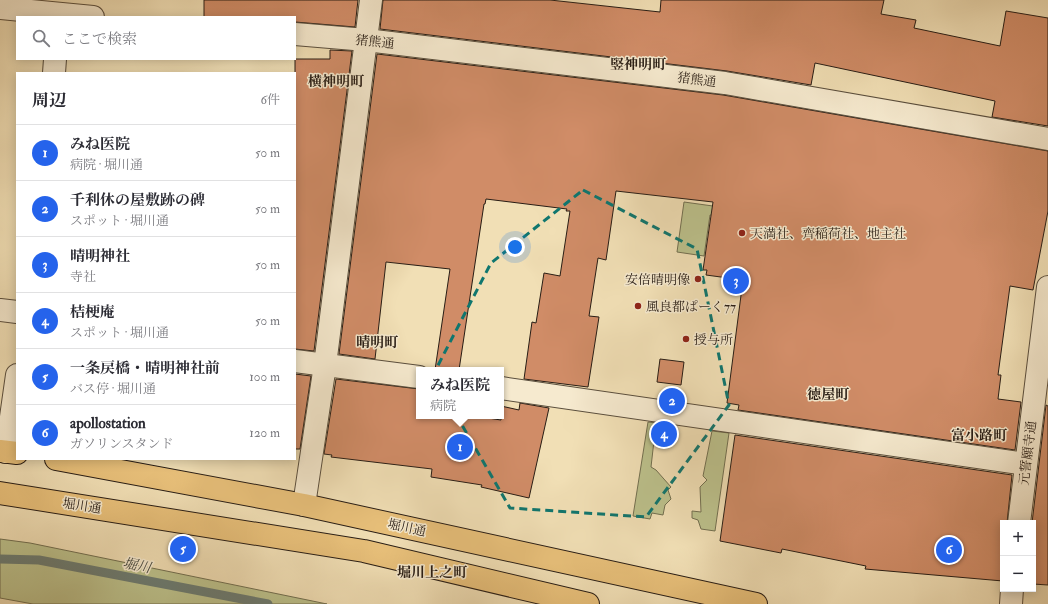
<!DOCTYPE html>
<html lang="ja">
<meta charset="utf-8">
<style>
:root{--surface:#fff;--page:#f7f7f7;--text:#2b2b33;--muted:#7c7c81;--line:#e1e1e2;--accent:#2563eb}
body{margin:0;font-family:"IM FELL Double Pica","Noto Serif JP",serif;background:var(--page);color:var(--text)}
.controls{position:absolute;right:12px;bottom:12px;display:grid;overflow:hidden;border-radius:0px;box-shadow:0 2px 10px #0003}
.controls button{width:36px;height:36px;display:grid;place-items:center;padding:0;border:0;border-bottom:1px solid var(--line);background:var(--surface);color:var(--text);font:20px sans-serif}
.you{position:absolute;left:515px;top:247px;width:14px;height:14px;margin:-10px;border:3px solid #fff;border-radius:50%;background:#1a73e8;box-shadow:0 0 0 6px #1a73e833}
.badge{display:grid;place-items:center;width:26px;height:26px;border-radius:50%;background:var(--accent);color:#fff;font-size:13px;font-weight:700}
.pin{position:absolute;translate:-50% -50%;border:2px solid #fff;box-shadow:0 1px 4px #0006}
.popup{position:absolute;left:416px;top:367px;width:88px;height:52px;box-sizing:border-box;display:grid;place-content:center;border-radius:0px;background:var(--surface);filter:drop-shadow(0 1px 3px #0005);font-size:13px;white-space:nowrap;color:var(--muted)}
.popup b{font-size:15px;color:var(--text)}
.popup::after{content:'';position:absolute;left:50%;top:100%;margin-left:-8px;border:8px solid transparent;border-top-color:var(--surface)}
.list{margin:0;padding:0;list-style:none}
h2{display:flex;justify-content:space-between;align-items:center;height:52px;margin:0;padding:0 16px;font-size:17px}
h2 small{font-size:13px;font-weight:400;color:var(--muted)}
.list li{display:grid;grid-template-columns:26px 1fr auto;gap:12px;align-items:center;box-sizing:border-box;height:56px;padding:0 16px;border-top:1px solid var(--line)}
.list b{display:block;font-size:15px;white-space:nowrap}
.list p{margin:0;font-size:13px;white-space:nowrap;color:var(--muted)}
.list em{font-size:13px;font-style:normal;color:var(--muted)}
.icon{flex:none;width:22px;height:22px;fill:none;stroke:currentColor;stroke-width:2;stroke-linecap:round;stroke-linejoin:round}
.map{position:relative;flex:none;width:1048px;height:604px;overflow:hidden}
.search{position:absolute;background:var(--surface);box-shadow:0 2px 10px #0003;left:16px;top:16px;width:280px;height:44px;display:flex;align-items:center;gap:10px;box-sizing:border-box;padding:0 14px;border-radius:0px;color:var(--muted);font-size:15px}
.panel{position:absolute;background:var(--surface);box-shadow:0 2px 10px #0003;left:16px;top:72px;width:280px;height:388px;border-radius:0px}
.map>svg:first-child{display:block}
.green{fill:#bcc18c;stroke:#726f50}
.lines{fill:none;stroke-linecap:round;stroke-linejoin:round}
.stream{stroke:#6d7c72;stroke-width:9}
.building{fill:#d08c67;stroke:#281d15}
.minor-casing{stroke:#5a4e3d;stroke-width:24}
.major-casing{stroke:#281d15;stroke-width:24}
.minor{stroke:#f6eacf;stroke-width:22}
.major{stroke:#e8c07a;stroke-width:22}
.marked{fill:none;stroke:#0f766e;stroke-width:3;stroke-dasharray:8 5;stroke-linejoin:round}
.poi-dot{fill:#8f2418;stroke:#f6eacf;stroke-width:1.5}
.labels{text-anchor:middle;stroke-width:3;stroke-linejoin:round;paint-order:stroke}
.street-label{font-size:13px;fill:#281d15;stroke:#f6eacf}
.poi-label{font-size:13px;fill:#281d15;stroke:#f6eacf;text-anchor:start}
.neighbourhood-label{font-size:14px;font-weight:bold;fill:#281d15;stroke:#f6eacf}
.water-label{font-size:14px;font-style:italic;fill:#4a4d44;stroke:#f6eacf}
</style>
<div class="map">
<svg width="1048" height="604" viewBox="0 0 1048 604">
<rect width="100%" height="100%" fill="#f1dfb5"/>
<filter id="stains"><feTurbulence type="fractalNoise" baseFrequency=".005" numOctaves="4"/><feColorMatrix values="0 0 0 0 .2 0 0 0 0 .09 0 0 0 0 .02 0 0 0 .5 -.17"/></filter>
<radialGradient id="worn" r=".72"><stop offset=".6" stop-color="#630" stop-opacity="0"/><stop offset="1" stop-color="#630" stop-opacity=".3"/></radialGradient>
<!-- green -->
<g class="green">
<polygon points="684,202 756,212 735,218 710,215 704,256 677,252"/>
<polygon points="648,422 656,423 651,467 656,470 671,487 668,490 671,499 665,505 663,515 652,513 650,519 633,516"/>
<polygon points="712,431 729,433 715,531 701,529 698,520 692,518 692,511 701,512 700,487 707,480 703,476"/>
<polygon points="0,539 30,543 327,604 33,604 0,598"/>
</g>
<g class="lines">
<!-- stream -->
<polyline class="stream" points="0,559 39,560 268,604"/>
</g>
<!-- building -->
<g class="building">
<polygon points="204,0 358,0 355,27 295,22 295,17 204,17"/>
<polygon points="383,0 550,0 660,12 661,0 884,0 881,14 916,20 914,28 1000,46 1006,11 1048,18 1048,126 992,117 995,101 815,63 811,85 727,71 380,29"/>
<polygon points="330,50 352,51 314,351 295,349 295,59 330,59"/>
<polygon points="377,54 723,95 1048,151 1048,211 1033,290 1010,286 998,375 1001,375 998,399 1021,402 1015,450 738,410 739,405 727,403 743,280 706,275 707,270 703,270 713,202 616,191 606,260 598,258 589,316 599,317 588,387 524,379 532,322 536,323 544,273 560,276 570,211 566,211 567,209 486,199 485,204 484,204 459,370 435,370 450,269 386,262 375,359 339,354"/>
<polygon points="660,359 684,362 681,385 657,382"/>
<polygon points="295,374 311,376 300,449 295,449"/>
<polygon points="336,379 419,389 419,416 475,416 501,420 501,406 519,410 520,403 549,408 529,498 481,487 482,485 431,477 432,469 331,457 332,455 324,454"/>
<polygon points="1046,405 1048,406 1048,585 1033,584 1033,523 1032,523"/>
<polygon points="735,435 1012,475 1007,523 1003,523 1003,581 865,569 866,566 782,549 781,553 720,541"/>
</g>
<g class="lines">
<!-- minor casing -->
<g class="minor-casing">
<g id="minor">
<polyline points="0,8 93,17"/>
<polyline points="295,34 366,40 725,83 1048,139"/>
<polyline points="54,73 55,59"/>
<polyline points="0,310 17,312"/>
<polyline points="295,361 419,377"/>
<polyline points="501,388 1025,464"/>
<polyline points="6,452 17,375"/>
<polyline points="304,505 325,365 371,0"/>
<polyline points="1019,523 1048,287"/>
<polyline points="1011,604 1012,589"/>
</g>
</g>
<!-- major casing -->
<g class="major-casing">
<g id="major">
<polyline points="0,451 17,453"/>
<polyline points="56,459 304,505 756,604"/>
<polyline points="0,493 364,551 588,604"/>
</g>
</g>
<!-- minor -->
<use href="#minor" class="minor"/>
<!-- major -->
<use href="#major" class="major"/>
</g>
<!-- marked area -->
<path class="marked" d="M583 190 697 249 729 405 646 517 510 508 433 375 491 263Z"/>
<!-- markers -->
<g class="poi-dot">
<circle cx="742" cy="233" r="4"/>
<circle cx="698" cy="279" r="4"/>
<circle cx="638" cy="306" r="4"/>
<circle cx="686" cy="339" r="4"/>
</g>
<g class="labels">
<!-- street labels -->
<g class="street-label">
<text transform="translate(375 41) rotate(6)" y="5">猪熊通</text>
<text transform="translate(697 79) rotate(7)" y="5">猪熊通</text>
<text transform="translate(1027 453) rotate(-83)" y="5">元誓願寺通</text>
<text transform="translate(82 505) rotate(9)" y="5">堀川通</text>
<text transform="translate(407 527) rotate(12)" y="5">堀川通</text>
</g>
<!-- poi labels -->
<g class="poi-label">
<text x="750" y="238">天満社、齊稲荷社、地主社</text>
<text x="690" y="284" text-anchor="end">安倍晴明像</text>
<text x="646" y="311">風良都ぱーく77</text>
<text x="694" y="344">授与所</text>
</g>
<!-- neighbourhood labels -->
<g class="neighbourhood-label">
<text x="638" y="69">竪神明町</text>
<text x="336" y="86">横神明町</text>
<text x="377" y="347">晴明町</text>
<text x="828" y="399">徳屋町</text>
<text x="979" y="440">富小路町</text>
<text x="432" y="577">堀川上之町</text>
</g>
<!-- water labels -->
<g class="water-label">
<text transform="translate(137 565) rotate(11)" y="5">堀川</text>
</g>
</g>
<rect width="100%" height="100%" filter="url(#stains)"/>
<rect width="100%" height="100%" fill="url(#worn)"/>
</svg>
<div class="controls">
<button>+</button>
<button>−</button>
</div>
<div class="you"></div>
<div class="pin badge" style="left:460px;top:447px">1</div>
<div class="popup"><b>みね医院</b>病院</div>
<div class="pin badge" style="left:672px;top:401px">2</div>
<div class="pin badge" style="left:736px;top:281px">3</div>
<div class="pin badge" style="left:664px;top:434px">4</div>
<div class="pin badge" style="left:183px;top:549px">5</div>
<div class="pin badge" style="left:949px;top:550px">6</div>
<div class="search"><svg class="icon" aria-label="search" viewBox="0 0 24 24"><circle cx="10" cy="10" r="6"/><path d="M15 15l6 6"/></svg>ここで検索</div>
<section class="panel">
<h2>周辺<small>6件</small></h2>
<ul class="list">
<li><span class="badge">1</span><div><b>みね医院</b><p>病院 · 堀川通</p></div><em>50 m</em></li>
<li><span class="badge">2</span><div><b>千利休の屋敷跡の碑</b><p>スポット · 堀川通</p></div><em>50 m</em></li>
<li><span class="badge">3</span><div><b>晴明神社</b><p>寺社</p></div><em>50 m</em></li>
<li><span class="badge">4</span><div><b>桔梗庵</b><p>スポット · 堀川通</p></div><em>50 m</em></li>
<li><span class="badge">5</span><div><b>一条戻橋・晴明神社前</b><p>バス停 · 堀川通</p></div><em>100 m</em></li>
<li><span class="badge">6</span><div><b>apollostation</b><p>ガソリンスタンド</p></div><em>120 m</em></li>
</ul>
</section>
</div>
